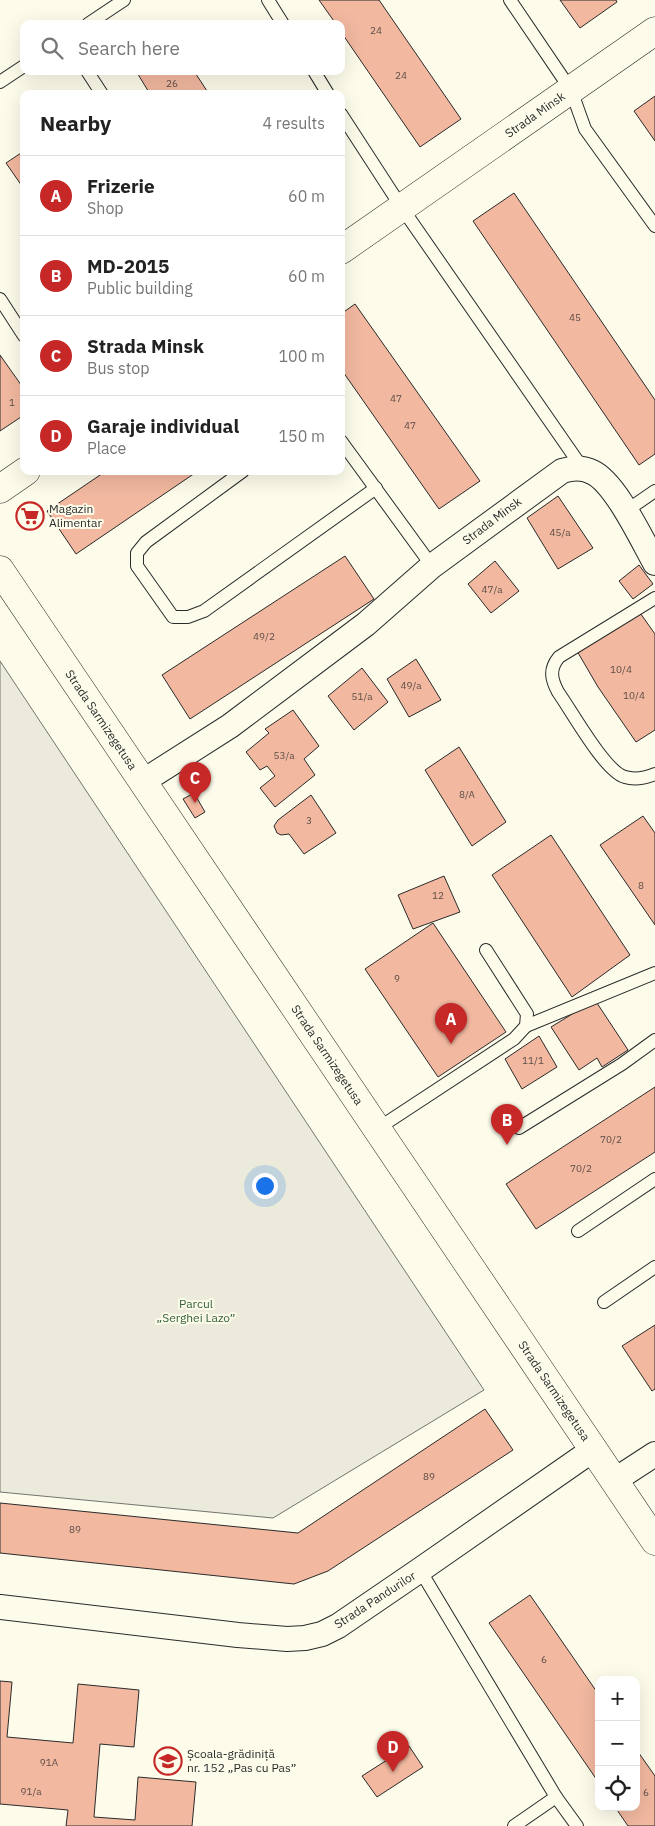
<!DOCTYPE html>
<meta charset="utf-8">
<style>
:root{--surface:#fff;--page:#f2f2f2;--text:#222;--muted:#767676;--line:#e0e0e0;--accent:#c62828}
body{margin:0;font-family:"IBM Plex Sans",sans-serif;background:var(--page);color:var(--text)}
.controls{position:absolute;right:15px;bottom:15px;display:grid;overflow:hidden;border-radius:10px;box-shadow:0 5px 20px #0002}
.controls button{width:45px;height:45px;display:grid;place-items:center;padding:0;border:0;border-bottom:1px solid var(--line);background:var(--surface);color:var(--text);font:25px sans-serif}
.you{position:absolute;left:264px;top:1185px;width:18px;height:18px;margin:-12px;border:4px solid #fff;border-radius:50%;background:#1a73e8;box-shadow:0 0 0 8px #1a73e833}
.badge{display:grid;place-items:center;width:32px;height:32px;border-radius:50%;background:var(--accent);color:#fff;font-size:16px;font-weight:700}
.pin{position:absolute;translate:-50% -41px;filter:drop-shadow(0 1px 2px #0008)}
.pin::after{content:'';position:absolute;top:26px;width:18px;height:15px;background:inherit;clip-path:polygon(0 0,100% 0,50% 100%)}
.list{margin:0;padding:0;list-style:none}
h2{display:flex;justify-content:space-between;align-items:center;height:65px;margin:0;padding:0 20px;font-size:21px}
h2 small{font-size:16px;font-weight:400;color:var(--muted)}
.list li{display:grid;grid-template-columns:32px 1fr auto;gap:15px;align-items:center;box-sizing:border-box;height:80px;padding:0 20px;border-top:1px solid var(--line)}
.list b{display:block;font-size:19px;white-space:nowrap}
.list p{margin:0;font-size:16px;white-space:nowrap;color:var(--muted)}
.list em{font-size:16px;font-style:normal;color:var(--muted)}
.icon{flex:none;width:28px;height:28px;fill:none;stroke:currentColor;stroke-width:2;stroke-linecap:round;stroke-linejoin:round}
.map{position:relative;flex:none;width:655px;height:1826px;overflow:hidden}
.search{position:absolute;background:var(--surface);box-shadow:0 5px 20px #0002;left:20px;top:20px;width:325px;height:55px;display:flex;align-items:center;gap:12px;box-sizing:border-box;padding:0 18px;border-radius:10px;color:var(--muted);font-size:19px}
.panel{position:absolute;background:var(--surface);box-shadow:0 5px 20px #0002;left:20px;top:90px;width:325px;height:385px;border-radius:10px}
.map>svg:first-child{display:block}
.green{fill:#ecebdb;stroke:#74746e}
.building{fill:#f2b8a0;stroke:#2b2b2b}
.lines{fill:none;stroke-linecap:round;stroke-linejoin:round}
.service-casing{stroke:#2b2b2b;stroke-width:14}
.minor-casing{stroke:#2b2b2b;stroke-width:26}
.tertiary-casing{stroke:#2b2b2b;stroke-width:29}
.secondary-casing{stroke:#2b2b2b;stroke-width:29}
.service{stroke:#fdfbea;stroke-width:12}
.minor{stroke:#fdfbea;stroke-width:24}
.tertiary{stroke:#fdfbea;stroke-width:28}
.secondary{stroke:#fdfbea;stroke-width:28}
.labels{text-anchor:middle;stroke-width:4;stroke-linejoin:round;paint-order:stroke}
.number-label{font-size:10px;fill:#5d4e48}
.street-label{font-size:12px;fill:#2b2b2b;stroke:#fdfbea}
.poi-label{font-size:12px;fill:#2b2b2b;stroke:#fdfbea;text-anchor:start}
.park-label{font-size:12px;fill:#34623c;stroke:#fdfbea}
</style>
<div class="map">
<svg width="655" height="1826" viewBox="0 0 655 1826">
<rect width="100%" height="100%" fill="#fdfbea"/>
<!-- green -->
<polygon class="green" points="0,661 484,1390 273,1518 0,1492"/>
<!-- building -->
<g class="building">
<polygon points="319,0 379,0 461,119 420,147 341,32 341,24 336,24"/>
<polygon points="560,0 616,0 617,2 580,28"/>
<polygon points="136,71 194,71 209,94 150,94"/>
<polygon points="655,96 655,141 634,111"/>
<polygon points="24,151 24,189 6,163"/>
<polygon points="514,193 655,400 655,454 639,465 473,221"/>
<polygon points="355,304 480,481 439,509 341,369 341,314"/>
<polygon points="0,355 24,389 24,415 0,431"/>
<polygon points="106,471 198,471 76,554 47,511"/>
<polygon points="558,496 593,548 558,569 527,518"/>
<polygon points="345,556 374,599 190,719 162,675"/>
<polygon points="495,561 519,591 491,613 468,584"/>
<polygon points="639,565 653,584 633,599 619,581"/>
<polygon points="638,610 655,634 655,730 636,742 598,687 577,651"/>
<polygon points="416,659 441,700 409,717 387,679"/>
<polygon points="362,668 388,702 354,730 328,696"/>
<polygon points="293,710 319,746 304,759 315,775 275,807 260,788 275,776 267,766 260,770 246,752 269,733 265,729"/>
<polygon points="459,747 506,822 472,846 425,770"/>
<polygon points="194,793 205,812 195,818 183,799"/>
<polygon points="311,795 336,833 304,854 289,834 281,835 277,833 274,826 278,820"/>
<polygon points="643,816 655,833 655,925 600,845"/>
<polygon points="551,835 630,955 572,997 492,875"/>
<polygon points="444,876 460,912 413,929 398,895"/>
<polygon points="433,923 506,1032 438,1077 365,969"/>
<polygon points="595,1000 628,1050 602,1067 597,1058 579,1070 551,1027"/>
<polygon points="539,1036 557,1067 522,1089 505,1059"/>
<polygon points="655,1087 655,1152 536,1229 506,1184"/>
<polygon points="655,1325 655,1389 652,1391 622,1346"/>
<polygon points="485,1409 513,1450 328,1571 294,1584 0,1553 0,1503 298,1533"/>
<polygon points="530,1595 599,1695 599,1783 489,1623"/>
<polygon points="0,1681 12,1682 7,1737 73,1743 78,1684 139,1690 134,1747 100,1744 94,1817 135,1820 138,1777 196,1782 192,1826 66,1826 68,1810 0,1804"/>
<polygon points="409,1746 423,1767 377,1797 362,1776"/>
<polygon points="636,1749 655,1776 655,1826 628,1826 615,1807 636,1807"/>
</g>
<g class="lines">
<!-- service casing -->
<g class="service-casing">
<g id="service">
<polyline points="268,0 283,24"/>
<polyline points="510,0 571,90 585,129 655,226"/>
<polyline points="88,24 124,0"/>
<polyline points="87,71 102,94"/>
<polyline points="314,71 328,94"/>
<polyline points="0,82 24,66"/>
<polyline points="341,114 402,208 583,469"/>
<polyline points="0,299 24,336"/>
<polyline points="341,441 432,566"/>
<polyline points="243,471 146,542 137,553 137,566 173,617 188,617 204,611 376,488"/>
<polyline points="626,511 655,491"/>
<path d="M655 598 559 657C549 669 551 679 558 692 571 710 605 772 625 777 635 780 645 778 655 774"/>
<polyline points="526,1026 655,973"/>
<polyline points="519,1128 622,1064 655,1040"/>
<polyline points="377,1129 514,1039 526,1026 527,1014 486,950"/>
<polyline points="578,1231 655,1179"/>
<polyline points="604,1302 655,1267"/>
<polyline points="420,1570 556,1797 514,1826"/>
<polyline points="556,1797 577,1826"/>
</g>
</g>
<!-- minor casing -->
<g class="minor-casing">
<g id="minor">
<path d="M142 782 230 726 366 624 432 566 562 471C572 468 582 467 592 472 615 482 642 540 655 563"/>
<polyline points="615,1480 655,1454"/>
<polyline points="0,1607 238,1635 287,1639 305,1638 322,1634 338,1626 420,1570 594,1449"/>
</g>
</g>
<!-- tertiary casing -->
<g class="tertiary-casing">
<g id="tertiary">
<polyline points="341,250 655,31"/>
<polyline points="0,489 26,471"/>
</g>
</g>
<!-- secondary casing -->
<g class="secondary-casing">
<polyline id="secondary" points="0,570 655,1541"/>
</g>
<!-- service -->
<use href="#service" class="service"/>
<!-- minor -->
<use href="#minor" class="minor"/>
<!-- tertiary -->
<use href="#tertiary" class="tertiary"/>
<!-- secondary -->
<use href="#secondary" class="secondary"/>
</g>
<!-- icons -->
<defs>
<g id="supermarket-ring" transform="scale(1.4375)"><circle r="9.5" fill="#fdfbea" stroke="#c62828" stroke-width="1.5"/><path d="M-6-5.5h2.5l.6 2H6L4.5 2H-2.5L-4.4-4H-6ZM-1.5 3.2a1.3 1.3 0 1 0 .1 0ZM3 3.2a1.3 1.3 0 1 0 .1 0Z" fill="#c62828"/></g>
<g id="school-ring" transform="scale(1.4375)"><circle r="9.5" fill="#fdfbea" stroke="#c62828" stroke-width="1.5"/><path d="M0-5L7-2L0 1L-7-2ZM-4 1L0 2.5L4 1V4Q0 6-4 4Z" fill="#c62828"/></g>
</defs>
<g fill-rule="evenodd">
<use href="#supermarket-ring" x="30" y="516"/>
<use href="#school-ring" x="168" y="1761"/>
</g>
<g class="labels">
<!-- number labels -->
<g class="number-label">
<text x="376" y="34">24</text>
<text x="401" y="79">24</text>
<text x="172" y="87">26</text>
<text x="575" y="321">45</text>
<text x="396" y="402">47</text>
<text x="12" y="406">1</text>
<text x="410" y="429">47</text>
<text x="560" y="536">45/a</text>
<text x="492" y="593">47/a</text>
<text x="264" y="640">49/2</text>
<text x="621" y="673">10/4</text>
<text x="411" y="689">49/a</text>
<text x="634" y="699">10/4</text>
<text x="362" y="700">51/a</text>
<text x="284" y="759">53/a</text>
<text x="467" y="798">8/A</text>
<text x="309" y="824">3</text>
<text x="641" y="889">8</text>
<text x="438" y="899">12</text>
<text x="397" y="982">9</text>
<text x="533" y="1064">11/1</text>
<text x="611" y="1143">70/2</text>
<text x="581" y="1172">70/2</text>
<text x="429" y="1480">89</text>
<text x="75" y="1533">89</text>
<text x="544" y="1663">6</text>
<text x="49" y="1766">91A</text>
<text x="31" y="1795">91/a</text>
<text x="646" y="1796">6</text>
</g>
<!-- street labels -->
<g class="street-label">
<text transform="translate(535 115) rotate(-35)" y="4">Strada Minsk</text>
<text transform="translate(492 521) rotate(-37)" y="4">Strada Minsk</text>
<text transform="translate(101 720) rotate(56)" y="4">Strada Sarmizegetusa</text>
<text transform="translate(327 1055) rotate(56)" y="4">Strada Sarmizegetusa</text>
<text transform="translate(554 1391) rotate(56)" y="4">Strada Sarmizegetusa</text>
<text transform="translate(375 1600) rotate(-33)" y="4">Strada Pandurilor</text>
</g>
<!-- poi labels -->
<g class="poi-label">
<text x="49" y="513">Magazin<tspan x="49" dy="14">Alimentar</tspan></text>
<text x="187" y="1758">Școala-grădiniță<tspan x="187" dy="14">nr. 152 „Pas cu Pas”</tspan></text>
</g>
<!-- park labels -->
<g class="park-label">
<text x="196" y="1308">Parcul<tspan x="196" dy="14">„Serghei Lazo”</tspan></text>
</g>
</g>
</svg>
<div class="controls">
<button>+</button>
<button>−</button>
<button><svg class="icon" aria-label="locate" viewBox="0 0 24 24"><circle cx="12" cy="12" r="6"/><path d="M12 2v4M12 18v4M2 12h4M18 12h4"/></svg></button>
</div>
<div class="you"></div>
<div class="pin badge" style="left:451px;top:1044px">A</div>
<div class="pin badge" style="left:507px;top:1145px">B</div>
<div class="pin badge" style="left:195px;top:803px">C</div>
<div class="pin badge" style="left:393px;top:1772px">D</div>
<div class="search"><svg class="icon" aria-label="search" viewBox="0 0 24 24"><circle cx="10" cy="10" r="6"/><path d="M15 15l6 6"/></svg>Search here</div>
<section class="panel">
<h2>Nearby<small>4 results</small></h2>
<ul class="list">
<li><span class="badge">A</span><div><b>Frizerie</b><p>Shop</p></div><em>60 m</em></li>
<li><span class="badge">B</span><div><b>MD-2015</b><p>Public building</p></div><em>60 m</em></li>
<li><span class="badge">C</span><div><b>Strada Minsk</b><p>Bus stop</p></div><em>100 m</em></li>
<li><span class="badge">D</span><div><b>Garaje individual</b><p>Place</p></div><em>150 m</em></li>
</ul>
</section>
</div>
